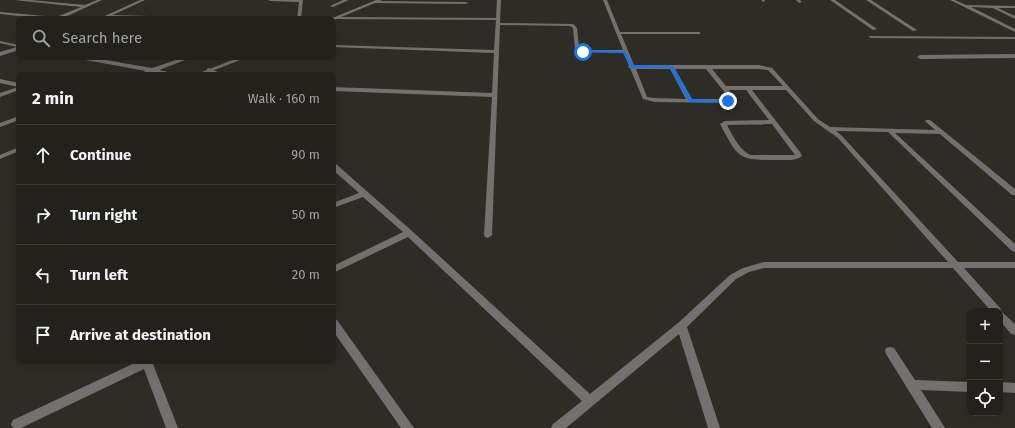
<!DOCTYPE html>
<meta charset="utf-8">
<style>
:root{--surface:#22211c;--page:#2a2925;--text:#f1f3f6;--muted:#a2a3a3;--line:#3f3e3b}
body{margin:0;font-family:"Fira Sans",sans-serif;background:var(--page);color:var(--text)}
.controls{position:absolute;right:12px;bottom:12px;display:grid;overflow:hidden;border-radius:8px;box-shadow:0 4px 16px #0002}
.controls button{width:36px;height:36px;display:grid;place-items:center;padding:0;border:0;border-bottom:1px solid var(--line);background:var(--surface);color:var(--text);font:20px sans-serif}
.stop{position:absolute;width:12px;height:12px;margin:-9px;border:3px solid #1a73e8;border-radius:50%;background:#fff}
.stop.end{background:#1a73e8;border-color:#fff;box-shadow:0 1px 4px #0008}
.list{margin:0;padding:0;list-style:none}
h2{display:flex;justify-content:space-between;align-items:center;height:52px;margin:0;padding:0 16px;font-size:17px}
h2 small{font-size:13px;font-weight:400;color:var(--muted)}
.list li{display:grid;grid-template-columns:26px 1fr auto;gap:12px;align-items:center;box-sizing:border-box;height:60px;padding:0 16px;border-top:1px solid var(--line)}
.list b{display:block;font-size:15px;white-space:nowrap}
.list em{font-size:13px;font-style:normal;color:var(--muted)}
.icon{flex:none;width:22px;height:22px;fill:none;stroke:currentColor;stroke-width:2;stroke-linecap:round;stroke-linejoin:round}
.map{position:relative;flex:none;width:1015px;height:428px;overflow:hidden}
.search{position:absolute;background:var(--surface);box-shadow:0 4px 16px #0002;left:16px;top:16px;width:320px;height:44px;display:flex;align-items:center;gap:10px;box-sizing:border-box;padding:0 14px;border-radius:8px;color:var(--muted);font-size:15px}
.panel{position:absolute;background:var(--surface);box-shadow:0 4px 16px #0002;left:16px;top:72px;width:320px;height:292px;border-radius:8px}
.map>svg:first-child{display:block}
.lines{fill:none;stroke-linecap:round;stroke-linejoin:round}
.minor{fill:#757070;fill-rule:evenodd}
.tertiary{fill:#757070;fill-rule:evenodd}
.route{fill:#1a73e8}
</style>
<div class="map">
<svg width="1015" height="428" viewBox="0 0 1015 428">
<rect width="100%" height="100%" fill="#2d2c25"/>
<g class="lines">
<!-- minor -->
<g class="minor">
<polygon points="14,0 30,0 85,5 97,0 102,0 61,19 46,19 0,14 0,12 56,17 81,7"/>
<polygon points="140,0 145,0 113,15 224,18 226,19 108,17 104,19 98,19"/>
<polygon points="268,0 303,0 301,19 297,19 299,2 270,1"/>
<polygon points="343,0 349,0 333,7 330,6"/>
<path d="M497 0H501L500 23 573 24 577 28 579 48 581 50H623L603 0H607L620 32H700V34H621L634 65H759L772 68 818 119 830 127 935 130 925 121 926 120H930L1015 189V195H1012L940 134 895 133 1015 244V252L1012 251 888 132 836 131 842 136 958 262H1015V268H964L1000 308 1002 312 1015 324V335L1011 334 1000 321V311H991L953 268H764L749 272 736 279 687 327 720 428H708L679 334 566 428H551L553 424 582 401 408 237 333 273V266L403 232 363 197 333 208V203L359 193 333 170V164H336L412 231 590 394 678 323 730 275 743 268 764 262H948L838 138 814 121 786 90H752L800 152 802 156C796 161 786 160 778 160 737 160 739 159 720 124L725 121 769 120 746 90H729L736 99 734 102 732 103 655 102 643 99 630 68 628 67 629 66 624 53 578 52 575 49 573 28 570 26 500 25 492 235 488 238 485 237 484 235 492 97 333 91V87L492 93 494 53 333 47V45L494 50 496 20 334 19 332 18 334 17 496 18ZM636 69H670L686 99 655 98 647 97ZM675 69H706L730 99H692ZM712 69H759L768 70 783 86H726ZM772 124 795 155H750C738 148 733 136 727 125Z"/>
<polygon points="761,0 765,0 765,1 763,2"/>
<polygon points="796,0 800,0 802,2 799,3"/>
<polygon points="830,0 835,0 877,29 873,30"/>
<polygon points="866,0 871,0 917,30 913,31"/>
<polygon points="950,0 955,0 966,5 1015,6 1015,8 998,8 1015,16 1015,19 993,8 971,7 1015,29 1015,32"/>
<polygon points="375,1 466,2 468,3 466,4 374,3"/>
<polygon points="869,36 1015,37 1015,39 871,38 869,37"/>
<polygon points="0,41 19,45 19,50 0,56 0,52 17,47 0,43"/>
<polygon points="1015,54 1015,58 920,59 917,57 920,55"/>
<polygon points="77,57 88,57 152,68 185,57 193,57 159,70 182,75 170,75 152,72 143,75 135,75 146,71 80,59"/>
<polygon points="209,68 222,74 223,75 216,75 207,71 207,69"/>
<polygon points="0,79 19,83 19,90 0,97 0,93 18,87 0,83"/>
<polygon points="19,116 19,120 0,127 0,123"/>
<polygon points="333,319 337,320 414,428 401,428 333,331"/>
<polygon points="890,347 894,348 915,380 970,382 970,392 921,390 945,428 932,428 886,354 885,351 886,348"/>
<polygon points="139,361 154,361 153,364 178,428 166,428 144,369 21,428 13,428 11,424 13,420"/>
<polygon points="1000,382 1015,383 1015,393 1000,392"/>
</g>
<!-- tertiary -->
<g class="tertiary">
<polygon points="376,0 382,0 334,20 330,19"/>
<polygon points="240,57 248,57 202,75 194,75"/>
<polygon points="19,147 19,151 0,159 0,155"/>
</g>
</g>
<!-- route -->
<polygon class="route" points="583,50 625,51 633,65 673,66 692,99 730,101 728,103 689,102 670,68 631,68 623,53 581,52"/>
</svg>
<div class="controls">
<button>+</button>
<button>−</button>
<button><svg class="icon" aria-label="locate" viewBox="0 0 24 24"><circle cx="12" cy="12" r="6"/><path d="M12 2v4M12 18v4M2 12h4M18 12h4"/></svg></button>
</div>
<div class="stop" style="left:583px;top:52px"></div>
<div class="stop end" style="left:728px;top:101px"></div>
<div class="search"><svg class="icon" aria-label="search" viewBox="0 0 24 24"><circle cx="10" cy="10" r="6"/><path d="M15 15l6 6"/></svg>Search here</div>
<section class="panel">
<h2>2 min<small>Walk · 160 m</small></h2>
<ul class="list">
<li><svg class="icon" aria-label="ahead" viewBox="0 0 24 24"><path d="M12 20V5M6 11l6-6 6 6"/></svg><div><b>Continue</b></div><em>90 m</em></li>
<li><svg class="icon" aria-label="right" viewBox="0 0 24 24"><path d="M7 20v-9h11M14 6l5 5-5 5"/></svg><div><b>Turn right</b></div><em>50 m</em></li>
<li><svg class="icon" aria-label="left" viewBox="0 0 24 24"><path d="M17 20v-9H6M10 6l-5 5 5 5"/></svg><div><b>Turn left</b></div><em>20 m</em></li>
<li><svg class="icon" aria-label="arrive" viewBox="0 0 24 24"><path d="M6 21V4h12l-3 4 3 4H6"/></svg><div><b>Arrive at destination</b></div></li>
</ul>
</section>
</div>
